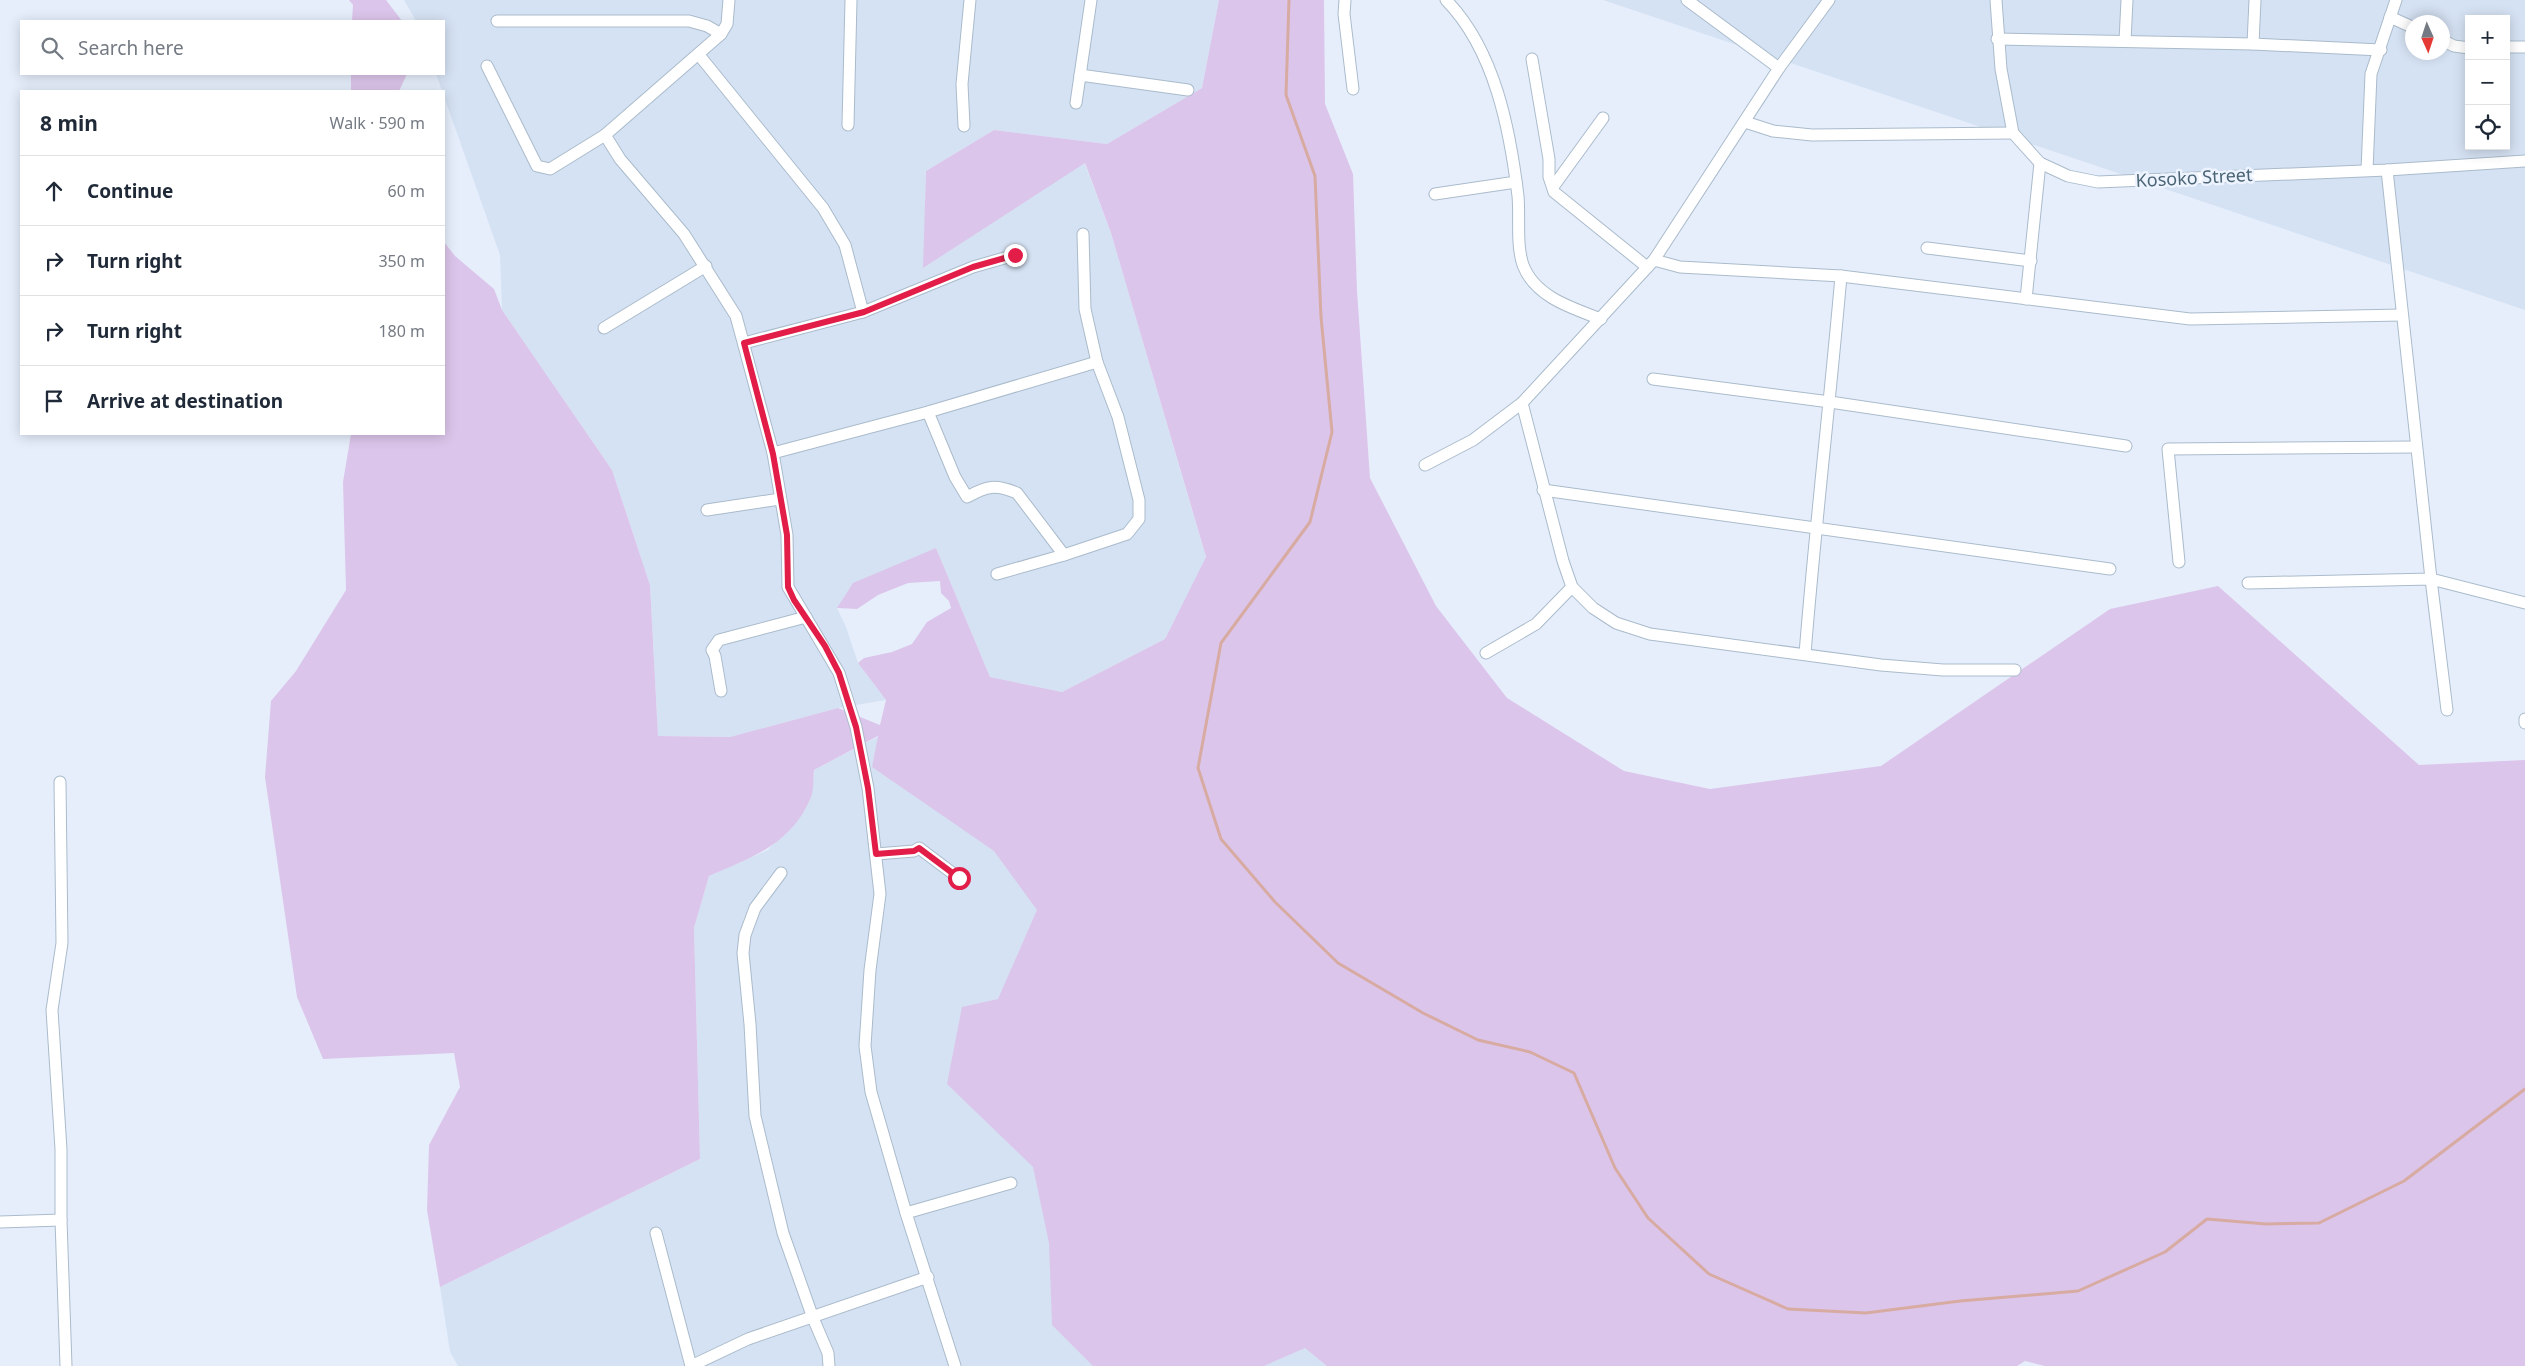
<!DOCTYPE html>
<meta charset="utf-8">
<style>
:root{--surface:#fff;--page:#f6f6f7;--text:#1f2937;--muted:#747a83;--line:#e0e1e3}
body{margin:0;font-family:"Noto Sans",sans-serif;background:var(--page);color:var(--text)}
.controls{position:absolute;right:15px;top:15px;display:grid;overflow:hidden;border-radius:0px;box-shadow:0 2px 12px #0003}
.controls button{width:45px;height:45px;display:grid;place-items:center;padding:0;border:0;border-bottom:1px solid var(--line);background:var(--surface);color:var(--text);font:25px sans-serif}
.compass{position:absolute;left:2405px;top:15px;width:45px;height:45px;border-radius:50%;background:var(--surface);box-shadow:0 2px 12px #0003;rotate:177deg}
.stop{position:absolute;width:15px;height:15px;margin:-11px;border:4px solid #e11d48;border-radius:50%;background:#fff}
.stop.end{background:#e11d48;border-color:#fff;box-shadow:0 1px 5px #0008}
.list{margin:0;padding:0;list-style:none}
h2{display:flex;justify-content:space-between;align-items:center;height:65px;margin:0;padding:0 20px;font-size:21px}
h2 small{font-size:16px;font-weight:400;color:var(--muted)}
.list li{display:grid;grid-template-columns:32px 1fr auto;gap:15px;align-items:center;box-sizing:border-box;height:70px;padding:0 20px;border-top:1px solid var(--line)}
.list b{display:block;font-size:19px;white-space:nowrap}
.list em{font-size:16px;font-style:normal;color:var(--muted)}
.icon{flex:none;width:28px;height:28px;fill:none;stroke:currentColor;stroke-width:2;stroke-linecap:round;stroke-linejoin:round}
.map{position:relative;flex:none;width:2525px;height:1366px;overflow:hidden}
.search{position:absolute;background:var(--surface);box-shadow:0 2px 12px #0003;left:20px;top:20px;width:425px;height:55px;display:flex;align-items:center;gap:12px;box-sizing:border-box;padding:0 18px;border-radius:0px;color:var(--muted);font-size:19px}
.panel{position:absolute;background:var(--surface);box-shadow:0 2px 12px #0003;left:20px;top:90px;width:425px;height:345px;border-radius:0px}
.map>svg:first-child{display:block}
.residential{fill:#d5e2f3;fill-rule:evenodd}
.green{fill:#dcc5ea}
.lines{fill:none;stroke-linecap:round;stroke-linejoin:round}
.stream{stroke:#d7aba1;stroke-width:3}
.minor-casing{stroke:#aabbcb;stroke-width:13}
.minor{stroke:#fff;stroke-width:11}
.route{stroke:#e11d48;stroke-width:6}
.labels{text-anchor:middle;stroke-width:5;stroke-linejoin:round;paint-order:stroke}
.street-label{font-size:18px;fill:#4b6575;stroke:#edf3ff}
</style>
<div class="map">
<svg width="2525" height="1366" viewBox="0 0 2525 1366">
<rect width="100%" height="100%" fill="#e6eefc"/>
<!-- residential -->
<g class="residential">
<polygon points="404,0 1219,0 1202,88 1107,144 994,130 926,171 924,267 1084,162 1111,233 1206,558 1165,639 1062,692 990,677 936,548 837,608 846,627 858,663 886,700 838,708 730,737 658,736 650,585 612,470 502,310 500,255 436,74 444,74 444,21 416,21"/>
<path d="M1603 0H2525V310ZM2469 19H2506V146H2469ZM2412 22H2442V52H2412Z"/>
<polygon points="891,730 1653,1366 458,1366 450,1352 440,1287 700,1159 694,928 709,876 768,850 811,796 814,770"/>
</g>
<!-- green -->
<g class="green">
<polygon points="349,0 386,0 402,21 352,21 353,5"/>
<path d="M1219 0H1324L1325 104 1353 174 1357 291 1370 478 1436 606 1507 698 1624 771 1710 789 1881 766 2110 609 2218 586 2419 765 2525 760V1366H2045L2025 1361 2017 1366H1327L1305 1348 1264 1366H1093L1052 1325 1049 1243 1033 1167 947 1084 962 1007 998 999 1037 910 994 851 872 767 878 736 814 770C813 778 814 790 811 797 791 845 752 857 709 876L694 928 700 1159 440 1287 427 1210 429 1145 460 1087 454 1053 323 1059 297 997 265 777 271 701 296 671 346 590 343 482 351 434H444V242L455 256 494 289 502 310 612 470 650 585 658 736 730 737 838 708 880 725 886 700 858 663 864 658 892 652 912 644 927 622 951 608 949 601 941 593 940 581 908 583 878 595 857 609 837 608 853 583 936 548 990 677 1062 692 1165 639 1206 557 1111 233 1085 163 923 268 926 171 994 130 1107 144 1202 88Z"/>
<polygon points="351,74 407,74 399,91 351,91"/>
</g>
<g class="lines">
<!-- stream -->
<polyline class="stream" points="1289,0 1286,95 1315,176 1321,317 1332,432 1310,522 1221,643 1198,768 1221,839 1275,902 1338,963 1423,1013 1478,1040 1530,1052 1574,1073 1615,1168 1648,1218 1709,1274 1788,1309 1866,1313 1960,1301 2078,1291 2165,1252 2207,1219 2266,1224 2319,1223 2404,1181 2525,1089"/>
<!-- minor casing -->
<g class="minor-casing">
<g id="minor">
<polyline points="729,0 727,24 721,34 605,135 620,159 684,234 736,316 773,453 787,535 788,587 839,673 856,727 868,788 880,894 870,970 865,1046 871,1092 906,1213 955,1366"/>
<polyline points="1345,0 1344,14 1353,89"/>
<path d="M1446 0C1495 50 1510 130 1518 196 1520 218 1516 244 1523 265 1535 297 1572 308 1601 319"/>
<polyline points="1687,0 1779,68"/>
<polyline points="1996,0 2001,69 2013,133 2040,163 2068,176 2098,182 2387,170 2525,161"/>
<polyline points="2390,17 2412,27"/>
<polyline points="497,21 689,21 707,26 721,34"/>
<polyline points="1997,39 2253,44 2381,50"/>
<polyline points="2442,40 2454,46 2469,48"/>
<polyline points="2125,41 2127,0"/>
<polyline points="2253,44 2255,0"/>
<polyline points="2506,47 2525,47"/>
<polyline points="699,55 823,208 845,245 863,312"/>
<polyline points="1532,59 1549,159 1549,177 1554,192 1647,267"/>
<polyline points="487,66 537,166 550,169 605,135"/>
<polyline points="1080,75 1188,90"/>
<polyline points="1076,103 1091,0"/>
<polyline points="1745,122 1773,131 1812,135 2013,133"/>
<polyline points="848,125 851,0"/>
<polyline points="964,126 962,84 970,0"/>
<polyline points="2367,170 2371,74 2396,0"/>
<polyline points="2387,170 2431,579 2447,710"/>
<polyline points="1553,187 1603,118"/>
<polyline points="1435,194 1516,182"/>
<polyline points="1927,248 2031,261"/>
<polyline points="1654,260 1680,267 1841,276 2190,319 2402,315"/>
<polyline points="2026,299 2040,163"/>
<polyline points="604,328 706,266"/>
<polyline points="744,343 863,312 973,267 1015,255"/>
<polyline points="1653,379 1830,402 2126,446"/>
<polyline points="1522,403 1563,561 1572,587 1593,608 1616,623 1650,634 1881,665 1943,670 2015,670"/>
<path d="M928 412 955 477 967 497C987 486 995 484 1017 493L1064 555"/>
<polyline points="773,453 928,412 1097,362"/>
<polyline points="1425,465 1473,440 1522,403 1654,260 1779,68 1829,0"/>
<polyline points="1543,490 2110,569"/>
<polyline points="707,510 780,499"/>
<polyline points="2179,562 2168,449 2416,447"/>
<polyline points="997,574 1064,555 1127,534 1139,519 1139,500 1118,417 1097,362 1085,309 1083,234"/>
<polyline points="2248,583 2431,579 2525,603"/>
<polyline points="1486,653 1536,624 1572,587"/>
<path d="M1805 654C1815 528 1830 402 1841 276"/>
<polyline points="721,691 715,656 712,650 719,640 806,617"/>
<polyline points="2525,723 2525,719"/>
<polyline points="60,782 62,943 52,1010 61,1149 61,1220 66,1366"/>
<polyline points="876,854 914,851 919,848 959,878"/>
<polyline points="781,873 755,908 745,935 743,953 750,1024 755,1116 783,1233 813,1318 828,1353 829,1366"/>
<polyline points="906,1213 1011,1183"/>
<polyline points="0,1222 61,1220"/>
<polyline points="656,1233 691,1366"/>
<polyline points="691,1366 748,1339 928,1277"/>
</g>
</g>
<!-- minor -->
<use href="#minor" class="minor"/>
</g>
<g class="lines">
<!-- route -->
<polyline class="route" points="959,878 919,848 914,851 876,854 868,788 856,727 839,673 825,646 794,600 788,587 787,535 773,454 744,343 864,312 973,267 1015,255"/>
</g>
<g class="labels">
<!-- street labels -->
<g class="street-label">
<text transform="translate(2194 178) rotate(-3)" y="6">Kosoko Street</text>
</g>
</g>
</svg>
<div class="controls">
<button>+</button>
<button>−</button>
<button><svg class="icon" aria-label="locate" viewBox="0 0 24 24"><circle cx="12" cy="12" r="6"/><path d="M12 2v4M12 18v4M2 12h4M18 12h4"/></svg></button>
</div>
<svg class="compass" viewBox="-18 -18 36 36"><path d="M0-13l5 13h-10z" fill="#e53935"/><path d="M0 13l5-13h-10z" fill="#747a83"/></svg>
<div class="stop" style="left:959px;top:878px"></div>
<div class="stop end" style="left:1015px;top:255px"></div>
<div class="search"><svg class="icon" aria-label="search" viewBox="0 0 24 24"><circle cx="10" cy="10" r="6"/><path d="M15 15l6 6"/></svg>Search here</div>
<section class="panel">
<h2>8 min<small>Walk · 590 m</small></h2>
<ul class="list">
<li><svg class="icon" aria-label="ahead" viewBox="0 0 24 24"><path d="M12 20V5M6 11l6-6 6 6"/></svg><div><b>Continue</b></div><em>60 m</em></li>
<li><svg class="icon" aria-label="right" viewBox="0 0 24 24"><path d="M7 20v-9h11M14 6l5 5-5 5"/></svg><div><b>Turn right</b></div><em>350 m</em></li>
<li><svg class="icon" aria-label="right" viewBox="0 0 24 24"><path d="M7 20v-9h11M14 6l5 5-5 5"/></svg><div><b>Turn right</b></div><em>180 m</em></li>
<li><svg class="icon" aria-label="arrive" viewBox="0 0 24 24"><path d="M6 21V4h12l-3 4 3 4H6"/></svg><div><b>Arrive at destination</b></div></li>
</ul>
</section>
</div>
